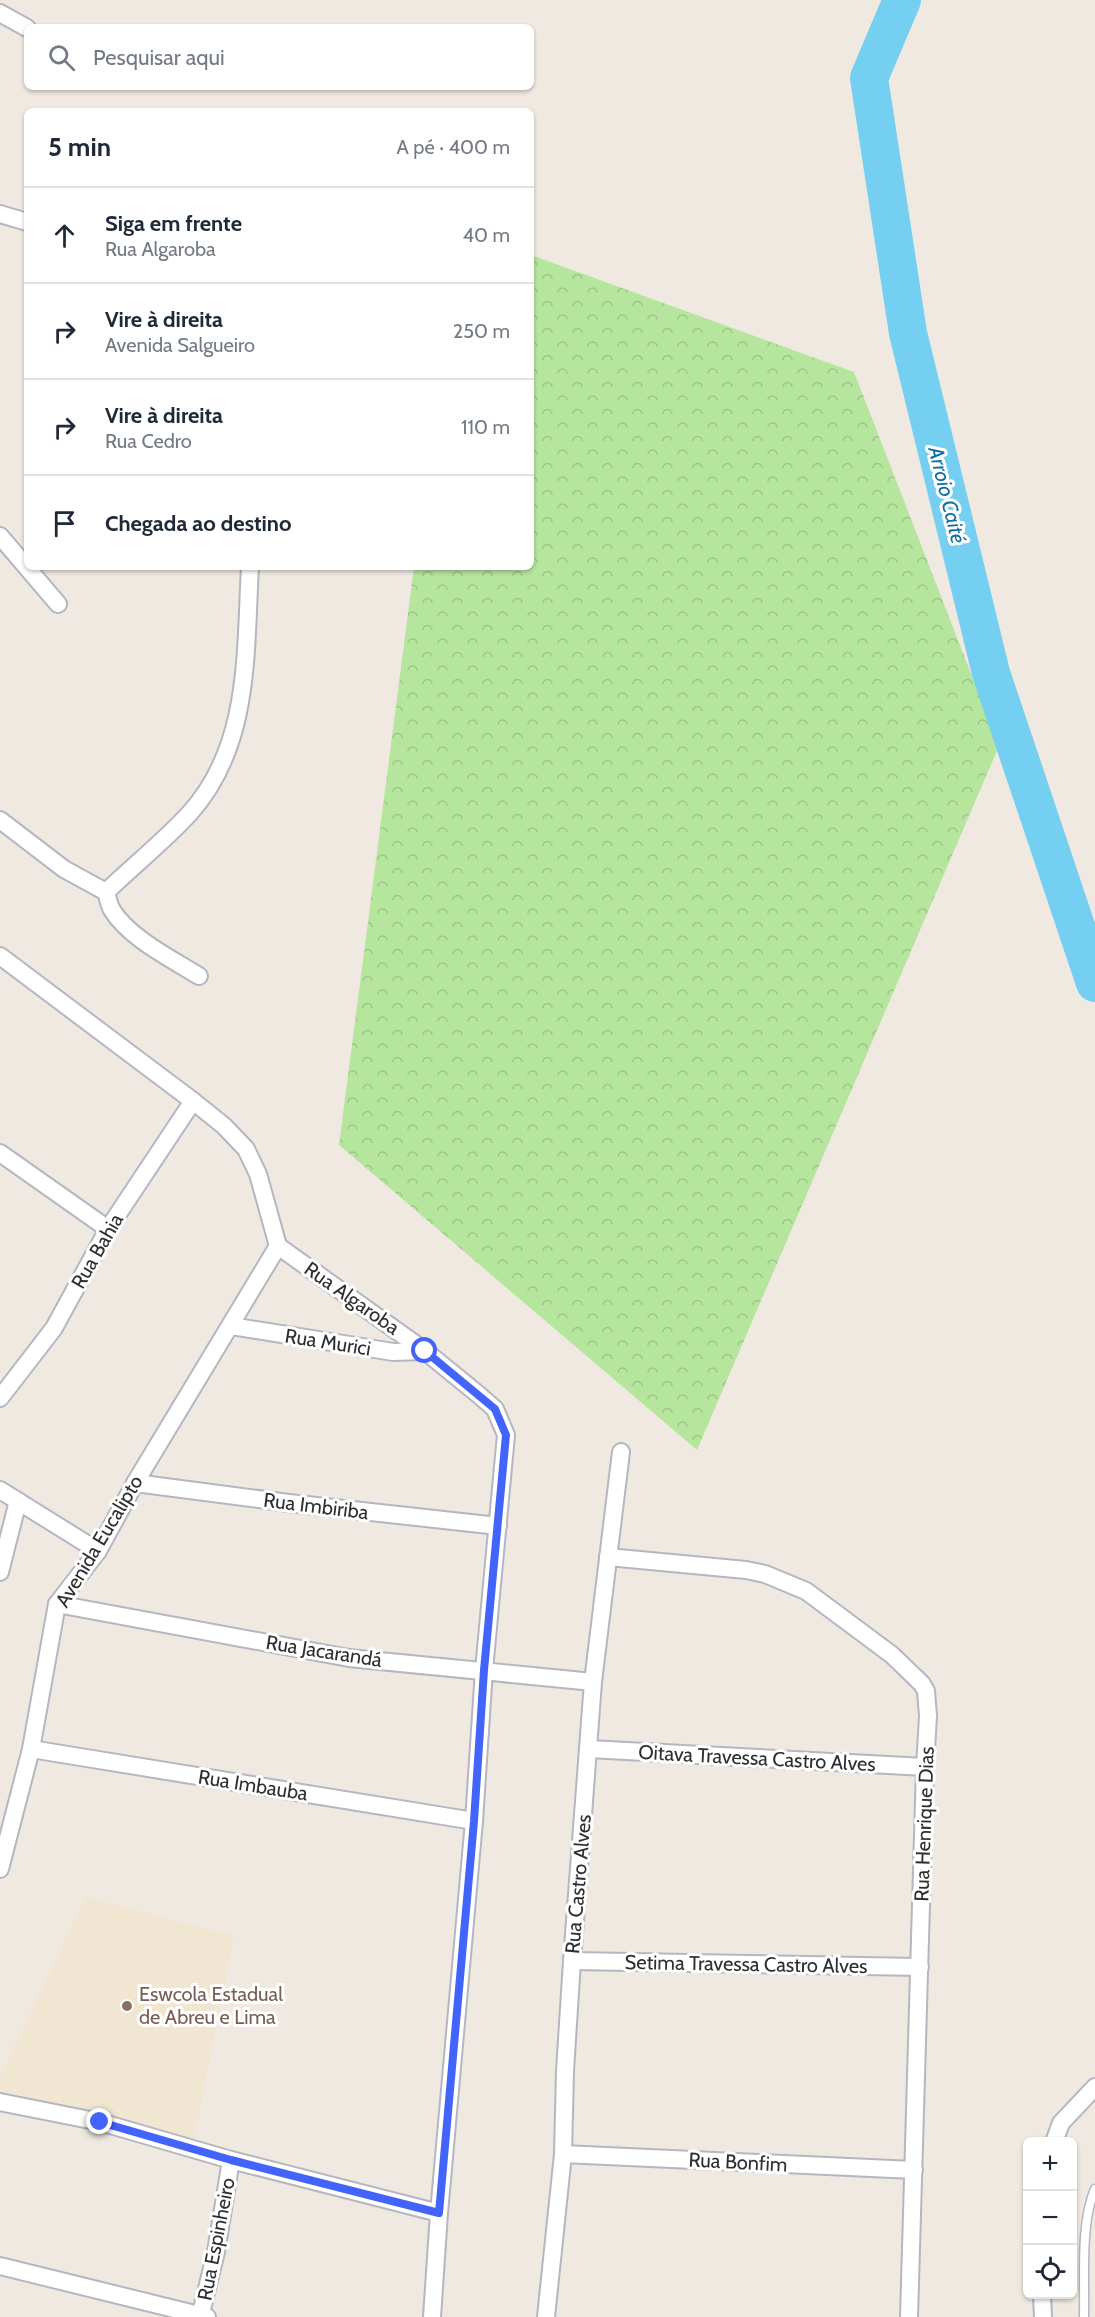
<!DOCTYPE html>
<html lang="pt">
<meta charset="utf-8">
<style>
:root{--surface:#fff;--page:#f6f6f7;--text:#1f2937;--muted:#747a83;--line:#e0e1e3}
body{margin:0;font-family:Cabin,sans-serif;background:var(--page);color:var(--text)}
.controls{position:absolute;right:18px;bottom:18px;display:grid;overflow:hidden;border-radius:9px;box-shadow:0 2px 4px #0004}
.controls button{width:54px;height:54px;display:grid;place-items:center;padding:0;border:0;border-bottom:2px solid var(--line);background:var(--surface);color:var(--text);font:30px sans-serif}
.stop{position:absolute;width:18px;height:18px;margin:-14px;border:4px solid #4264fb;border-radius:50%;background:#fff}
.stop.end{background:#4264fb;border-color:#fff;box-shadow:0 2px 6px #0008}
.list{margin:0;padding:0;list-style:none}
h2{display:flex;justify-content:space-between;align-items:center;height:78px;margin:0;padding:0 24px;font-size:26px}
h2 small{font-size:20px;font-weight:400;color:var(--muted)}
.list li{display:grid;grid-template-columns:39px 1fr auto;gap:18px;align-items:center;box-sizing:border-box;height:96px;padding:0 24px;border-top:2px solid var(--line)}
.list b{display:block;font-size:22px;white-space:nowrap}
.list p{margin:0;font-size:20px;white-space:nowrap;color:var(--muted)}
.list em{font-size:20px;font-style:normal;color:var(--muted)}
.icon{flex:none;width:33px;height:33px;fill:none;stroke:currentColor;stroke-width:2;stroke-linecap:round;stroke-linejoin:round}
.map{position:relative;flex:none;width:1095px;height:2317px;overflow:hidden}
.search{position:absolute;background:var(--surface);box-shadow:0 2px 4px #0004;left:24px;top:24px;width:510px;height:66px;display:flex;align-items:center;gap:15px;box-sizing:border-box;padding:0 21px;border-radius:9px;color:var(--muted);font-size:22px}
.panel{position:absolute;background:var(--surface);box-shadow:0 2px 4px #0004;left:24px;top:108px;width:510px;height:462px;border-radius:9px}
.map>svg:first-child{display:block}
.education{fill:#f0e6d1}
.forest{fill:url(#forest-crowns)}
.lines{fill:none;stroke-linecap:round;stroke-linejoin:round}
.river{stroke:#75cff0;stroke-width:38}
.service-casing{stroke:#b4b7c1;stroke-width:11}
.minor-casing{stroke:#b4b7c1;stroke-width:20}
.service{stroke:#fff;stroke-width:8}
.minor{stroke:#fff;stroke-width:16}
.route{stroke:#4264fb;stroke-width:8}
.education-dot{fill:#8d6e63;stroke:#fff;stroke-width:2}
.labels{text-anchor:middle;stroke-width:6;stroke-linejoin:round;paint-order:stroke}
.street-label{font-size:20px;fill:#2e2e2e;stroke:#fff}
.education-label{font-size:20px;fill:#785e54;stroke:#fff;text-anchor:start}
.water-label{font-size:21px;font-style:italic;fill:#0d6fa3;stroke:#fff}
</style>
<div class="map">
<svg width="1095" height="2317" viewBox="0 0 1095 2317">
<defs>
<pattern id="forest-crowns" width="20" height="18" patternUnits="userSpaceOnUse" patternTransform="scale(1.5)"><rect width="20" height="18" fill="#b6e59e"/><path d="M2 6a3 3 0 1 1 6 0M12 15a3 3 0 1 1 6 0" fill="none" stroke="#9dc588"/></pattern>
</defs>
<rect width="100%" height="100%" fill="#efe9e1"/>
<!-- education -->
<polygon class="education" points="86,1897 234,1936 194,2139 0,2090 0,2077"/>
<!-- forest -->
<polygon class="forest" points="531,255 854,372 999,746 697,1450 339,1145 414,567 531,567"/>
<g class="lines">
<!-- river -->
<polyline class="river" points="902,0 869,78 908,333 991,673 1095,983"/>
<!-- service casing -->
<g class="service-casing">
<path id="service" d="M1084 2317C1085 2280 1080 2223 1095 2189"/>
</g>
<!-- minor casing -->
<g class="minor-casing">
<g id="minor">
<polyline points="0,13 27,28"/>
<polyline points="0,214 27,222"/>
<polyline points="0,536 58,604"/>
<polyline points="0,820 64,869 106,892"/>
<path d="M106 892C133 866 163 842 189 814 251 746 245 652 250 567"/>
<path d="M106 892C108 898 109 905 112 910 129 938 172 959 199 976"/>
<polyline points="0,956 193,1101 224,1126 246,1149 258,1174 278,1246"/>
<polyline points="0,1153 108,1229"/>
<polyline points="278,1246 425,1351 479,1395 495,1409 506,1435 484,1670 474,1821 439,2213 432,2317"/>
<polyline points="231,1326 393,1352 425,1351"/>
<polyline points="0,1398 54,1328 108,1229 193,1101"/>
<polyline points="135,1483 289,1503 498,1526"/>
<polyline points="0,1490 98,1551"/>
<polyline points="608,1557 746,1570 765,1574 806,1591 892,1655 922,1684 926,1691 928,1716 925,1767 909,2317"/>
<polyline points="0,1572 18,1501"/>
<polyline points="57,1604 349,1658 593,1682"/>
<polyline points="31,1749 474,1821"/>
<polyline points="589,1749 925,1767"/>
<polyline points="0,1869 31,1749 57,1604 98,1551 135,1483 278,1246"/>
<polyline points="572,1961 920,1967"/>
<polyline points="0,2102 100,2122 231,2160 439,2213"/>
<polyline points="1054,2142 1061,2123 1095,2087"/>
<polyline points="563,2154 914,2170"/>
<polyline points="0,2266 207,2317"/>
<polyline points="1042,2294 1043,2317"/>
<polyline points="200,2317 216,2252 231,2160"/>
<polyline points="546,2317 563,2154 565,2071 572,1961 593,1682 621,1452"/>
</g>
</g>
<!-- service -->
<use href="#service" class="service"/>
<!-- minor -->
<use href="#minor" class="minor"/>
</g>
<g class="lines">
<!-- route -->
<polyline class="route" points="100,2122 231,2160 439,2213 474,1821 484,1670 506,1435 495,1409 425,1351"/>
</g>
<!-- markers -->
<circle class="education-dot" cx="127" cy="2006" r="6"/>
<g class="labels">
<!-- street labels -->
<g class="street-label">
<text transform="translate(97 1251) rotate(-60)" y="7">Rua Bahia</text>
<text transform="translate(352 1298) rotate(35)" y="7">Rua Algaroba</text>
<text transform="translate(328 1342) rotate(9)" y="7">Rua Murici</text>
<text transform="translate(316 1506) rotate(7)" y="7">Rua Imbiriba</text>
<text transform="translate(99 1541) rotate(-59)" y="7">Avenida Eucalipto</text>
<text transform="translate(324 1651) rotate(9)" y="7">Rua Jacarandá</text>
<text transform="translate(757 1758) rotate(3)" y="7">Oitava Travessa Castro Alves</text>
<text transform="translate(253 1785) rotate(9)" y="7">Rua Imbauba</text>
<text transform="translate(924 1824) rotate(-88)" y="7">Rua Henrique Dias</text>
<text transform="translate(578 1884) rotate(-85)" y="7">Rua Castro Alves</text>
<text transform="translate(746 1964) rotate(1)" y="7">Setima Travessa Castro Alves</text>
<text transform="translate(738 2162) rotate(3)" y="7">Rua Bonfim</text>
<text transform="translate(216 2239) rotate(-79)" y="7">Rua Espinheiro</text>
</g>
<!-- education labels -->
<g class="education-label">
<text x="139" y="2001">Eswcola Estadual<tspan x="139" dy="23">de Abreu e Lima</tspan></text>
</g>
<!-- water labels -->
<g class="water-label">
<text transform="translate(947 495) rotate(76)" y="7">Arroio Caité</text>
</g>
</g>
</svg>
<div class="controls">
<button>+</button>
<button>−</button>
<button><svg class="icon" aria-label="locate" viewBox="0 0 24 24"><circle cx="12" cy="12" r="6"/><path d="M12 2v4M12 18v4M2 12h4M18 12h4"/></svg></button>
</div>
<div class="stop" style="left:425px;top:1351px"></div>
<div class="stop end" style="left:100px;top:2122px"></div>
<div class="search"><svg class="icon" aria-label="search" viewBox="0 0 24 24"><circle cx="10" cy="10" r="6"/><path d="M15 15l6 6"/></svg>Pesquisar aqui</div>
<section class="panel">
<h2>5 min<small>A pé · 400 m</small></h2>
<ul class="list">
<li><svg class="icon" aria-label="ahead" viewBox="0 0 24 24"><path d="M12 20V5M6 11l6-6 6 6"/></svg><div><b>Siga em frente</b><p>Rua Algaroba</p></div><em>40 m</em></li>
<li><svg class="icon" aria-label="right" viewBox="0 0 24 24"><path d="M7 20v-9h11M14 6l5 5-5 5"/></svg><div><b>Vire à direita</b><p>Avenida Salgueiro</p></div><em>250 m</em></li>
<li><svg class="icon" aria-label="right" viewBox="0 0 24 24"><path d="M7 20v-9h11M14 6l5 5-5 5"/></svg><div><b>Vire à direita</b><p>Rua Cedro</p></div><em>110 m</em></li>
<li><svg class="icon" aria-label="arrive" viewBox="0 0 24 24"><path d="M6 21V4h12l-3 4 3 4H6"/></svg><div><b>Chegada ao destino</b></div></li>
</ul>
</section>
</div>
